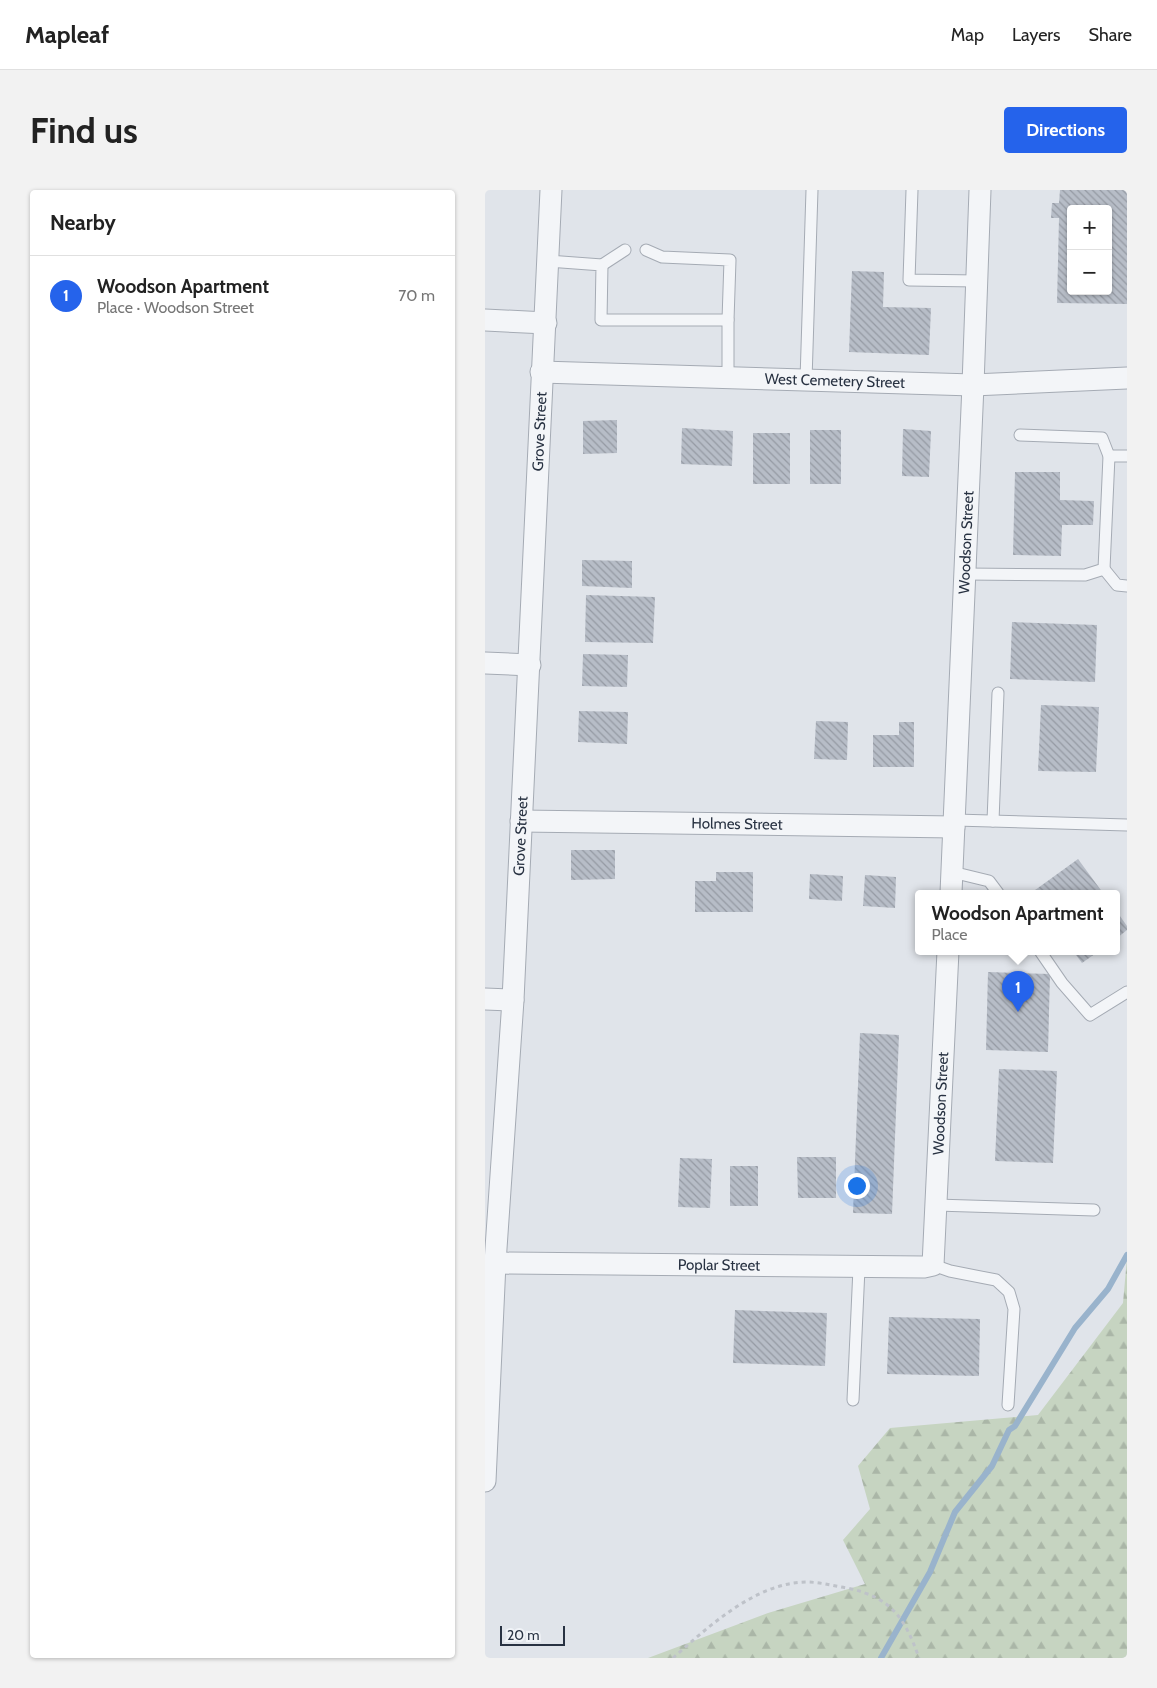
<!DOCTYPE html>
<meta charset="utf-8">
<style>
:root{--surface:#fff;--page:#f2f2f2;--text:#222;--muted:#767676;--line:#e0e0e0;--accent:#2563eb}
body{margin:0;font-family:Cabin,sans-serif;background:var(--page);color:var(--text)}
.controls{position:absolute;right:15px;top:15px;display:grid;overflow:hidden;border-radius:5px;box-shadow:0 1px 4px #0004}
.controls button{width:45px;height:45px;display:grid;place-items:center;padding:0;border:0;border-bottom:1px solid var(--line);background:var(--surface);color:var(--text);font:25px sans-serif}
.scale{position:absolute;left:15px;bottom:12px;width:65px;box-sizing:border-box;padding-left:5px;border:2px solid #283242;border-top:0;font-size:14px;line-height:18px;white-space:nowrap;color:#283242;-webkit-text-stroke:4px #f0f3f7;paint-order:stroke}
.you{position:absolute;left:371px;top:995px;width:18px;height:18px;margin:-12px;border:4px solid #fff;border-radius:50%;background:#1a73e8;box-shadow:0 0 0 8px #1a73e833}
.badge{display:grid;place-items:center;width:32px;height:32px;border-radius:50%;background:var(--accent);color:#fff;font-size:16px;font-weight:700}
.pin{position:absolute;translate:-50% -41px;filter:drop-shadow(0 1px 2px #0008)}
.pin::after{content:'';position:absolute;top:26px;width:18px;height:15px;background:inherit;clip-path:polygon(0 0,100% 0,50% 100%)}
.popup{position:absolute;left:430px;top:700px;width:205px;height:65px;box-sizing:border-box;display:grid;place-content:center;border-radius:5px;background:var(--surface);filter:drop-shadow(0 1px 4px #0005);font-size:16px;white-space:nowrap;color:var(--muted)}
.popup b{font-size:19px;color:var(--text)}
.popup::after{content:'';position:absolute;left:50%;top:100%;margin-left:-10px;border:10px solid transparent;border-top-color:var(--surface)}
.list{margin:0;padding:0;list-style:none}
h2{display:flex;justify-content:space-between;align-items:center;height:65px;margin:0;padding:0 20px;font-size:21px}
h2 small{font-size:16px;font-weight:400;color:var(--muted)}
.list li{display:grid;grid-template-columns:32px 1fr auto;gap:15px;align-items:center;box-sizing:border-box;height:80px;padding:0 20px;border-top:1px solid var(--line)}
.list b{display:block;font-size:19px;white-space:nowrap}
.list p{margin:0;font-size:16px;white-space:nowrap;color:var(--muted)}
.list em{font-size:16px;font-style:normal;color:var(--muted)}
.map{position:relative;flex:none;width:642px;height:1468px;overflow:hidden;border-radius:5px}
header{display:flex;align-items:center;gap:30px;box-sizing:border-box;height:70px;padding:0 25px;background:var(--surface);border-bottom:1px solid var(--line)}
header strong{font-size:24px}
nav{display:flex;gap:28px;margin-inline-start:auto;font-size:18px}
.intro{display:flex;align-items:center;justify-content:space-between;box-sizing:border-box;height:120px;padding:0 30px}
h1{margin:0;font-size:35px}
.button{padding:12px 22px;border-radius:5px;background:var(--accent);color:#fff;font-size:18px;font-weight:700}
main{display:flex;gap:30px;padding:0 30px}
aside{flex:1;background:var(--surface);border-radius:5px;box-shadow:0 1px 4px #0004}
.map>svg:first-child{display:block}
.forest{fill:url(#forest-firs)}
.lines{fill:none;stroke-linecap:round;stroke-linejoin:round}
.stream{stroke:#99b3cc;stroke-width:6}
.building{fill:url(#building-back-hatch);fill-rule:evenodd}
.lane-casing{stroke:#a5abb4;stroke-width:13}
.street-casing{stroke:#a5abb4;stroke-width:23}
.path{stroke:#bec2c9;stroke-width:3;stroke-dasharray:4 4;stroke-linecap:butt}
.lane{stroke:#f3f5f8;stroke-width:11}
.street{stroke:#f3f5f8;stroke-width:21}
.labels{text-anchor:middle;stroke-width:4;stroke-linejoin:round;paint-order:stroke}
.street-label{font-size:15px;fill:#283242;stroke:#f0f3f7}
</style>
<header>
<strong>Mapleaf</strong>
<nav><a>Map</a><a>Layers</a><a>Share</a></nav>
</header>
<div class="intro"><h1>Find us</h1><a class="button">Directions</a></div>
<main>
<aside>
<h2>Nearby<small></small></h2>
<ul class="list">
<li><span class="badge">1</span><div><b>Woodson Apartment</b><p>Place · Woodson Street</p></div><em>70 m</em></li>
</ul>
</aside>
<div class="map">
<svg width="642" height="1468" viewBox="0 0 642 1468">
<defs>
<pattern id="forest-firs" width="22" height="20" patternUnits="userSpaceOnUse" patternTransform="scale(1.25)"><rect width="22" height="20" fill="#c6d4c1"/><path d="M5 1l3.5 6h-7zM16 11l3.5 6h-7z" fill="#aab6a7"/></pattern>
<pattern id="building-back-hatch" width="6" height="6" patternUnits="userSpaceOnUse" patternTransform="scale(1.25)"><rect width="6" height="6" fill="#b7bdc7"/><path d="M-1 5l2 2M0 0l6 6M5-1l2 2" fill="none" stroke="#959aa3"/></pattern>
</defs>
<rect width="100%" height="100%" fill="#e0e4ea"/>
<!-- forest -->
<polygon class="forest" points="642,1068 642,1468 163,1468 283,1423 380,1394 358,1350 385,1319 373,1276 405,1238 553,1225 638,1113"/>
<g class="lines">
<!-- stream -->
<polyline class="stream" points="396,1468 445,1382 470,1322 507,1276 524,1240 530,1236 590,1138 623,1099 642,1065"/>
</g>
<!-- building -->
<g class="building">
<path d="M575 0H642V114L572 113 574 28H566L567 13H574ZM586 19H623V101H586Z"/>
<polygon points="367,81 399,82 398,117 446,118 444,165 364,162"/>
<polygon points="132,230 132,263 98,264 98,231"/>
<polygon points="197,238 248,241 247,276 196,274"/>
<polygon points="418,239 446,241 444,287 417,286"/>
<rect x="325" y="240" width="31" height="54"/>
<rect x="268" y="243" width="37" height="51"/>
<polygon points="530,282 575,282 575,310 609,311 608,335 577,335 576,366 528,365"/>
<polygon points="97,370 147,371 147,398 97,396"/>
<polygon points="101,405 170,407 168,453 100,452"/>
<polygon points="527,432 612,435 610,492 525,489"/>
<polygon points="98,464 143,465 142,497 97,496"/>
<polygon points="556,515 614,517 611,582 553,581"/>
<polygon points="94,521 143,522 142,554 93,552"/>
<polygon points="331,531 363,532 362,570 329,569"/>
<polygon points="414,532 429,532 429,577 388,577 388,545 414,545"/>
<polygon points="86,660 130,660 130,689 86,690"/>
<polygon points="593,669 618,703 546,703"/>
<polygon points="231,682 268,682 268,722 210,722 210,691 231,691"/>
<polygon points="325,684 358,686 357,711 324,709"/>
<polygon points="380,685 411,687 410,718 378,716"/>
<polygon points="632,722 642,736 642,740 632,748"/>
<polygon points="588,761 614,761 597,773"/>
<polygon points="503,782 565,784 563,862 501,860"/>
<polygon points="375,843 414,845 407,1024 368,1023"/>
<polygon points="514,879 572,881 568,973 510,971"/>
<polygon points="312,967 351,967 351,1008 313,1008"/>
<polygon points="195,968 227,969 225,1018 193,1017"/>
<rect x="245" y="976" width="28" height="40"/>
<polygon points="250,1120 342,1123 340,1176 248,1173"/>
<polygon points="404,1127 495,1129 494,1186 402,1184"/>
</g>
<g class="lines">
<!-- lane casing -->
<g class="lane-casing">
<g id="lane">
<polyline points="427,0 424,90 492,91"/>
<polyline points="161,60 177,67 245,70 243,130"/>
<polyline points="63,71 117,75 116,130 243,130 243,188"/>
<polyline points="117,75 140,60"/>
<polyline points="321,190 327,0"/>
<polyline points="624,266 642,266"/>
<polyline points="619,379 632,395 642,396"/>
<polyline points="480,384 600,385 619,379 624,266 617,248 535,245"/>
<polyline points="470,630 642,635"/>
<polyline points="508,631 513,503"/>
<polyline points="467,682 504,691 513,703"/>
<polyline points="555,761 577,793 605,825 642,802"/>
<polyline points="451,1015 609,1020"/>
<polyline points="448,1075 465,1081 511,1090 524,1102 529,1119 523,1215"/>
<polyline points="368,1210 374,1078"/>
</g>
</g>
<!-- street casing -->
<g class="street-casing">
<g id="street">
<polyline points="0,130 61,133"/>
<path id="s1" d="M56 182 488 195 642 188"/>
<polyline points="0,473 45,475"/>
<path id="s2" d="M36 631 469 637"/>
<path id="s3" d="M466 703 488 195 495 0"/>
<polyline points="0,809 28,810"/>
<path id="s4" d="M10 1073 439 1077 448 1075 463 761"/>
<path id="s5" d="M0 1291 10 1073 28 810 66 0"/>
</g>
</g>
<!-- path -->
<path class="path" d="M188 1468C223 1437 270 1393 321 1392 335 1392 348 1396 362 1398 406 1407 420 1428 434 1468"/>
<!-- lane -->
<use href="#lane" class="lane"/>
<!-- street -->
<use href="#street" class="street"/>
</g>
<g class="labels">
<!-- street labels -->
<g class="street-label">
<text dy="5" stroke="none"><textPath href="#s1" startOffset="294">West Cemetery Street</textPath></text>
<text dy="5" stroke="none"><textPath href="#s5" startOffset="1051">Grove Street</textPath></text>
<text dy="5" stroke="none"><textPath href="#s3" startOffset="351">Woodson Street</textPath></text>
<text dy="5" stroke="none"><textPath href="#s2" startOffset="216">Holmes Street</textPath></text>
<text dy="5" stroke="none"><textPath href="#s5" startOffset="646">Grove Street</textPath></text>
<text dy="5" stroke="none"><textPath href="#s4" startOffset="600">Woodson Street</textPath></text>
<text dy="5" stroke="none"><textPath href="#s4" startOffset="224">Poplar Street</textPath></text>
</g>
</g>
</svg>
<div class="controls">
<button>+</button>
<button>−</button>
</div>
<div class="scale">20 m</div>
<div class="you"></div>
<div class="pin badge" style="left:533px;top:822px">1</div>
<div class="popup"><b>Woodson Apartment</b>Place</div>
</div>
</main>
